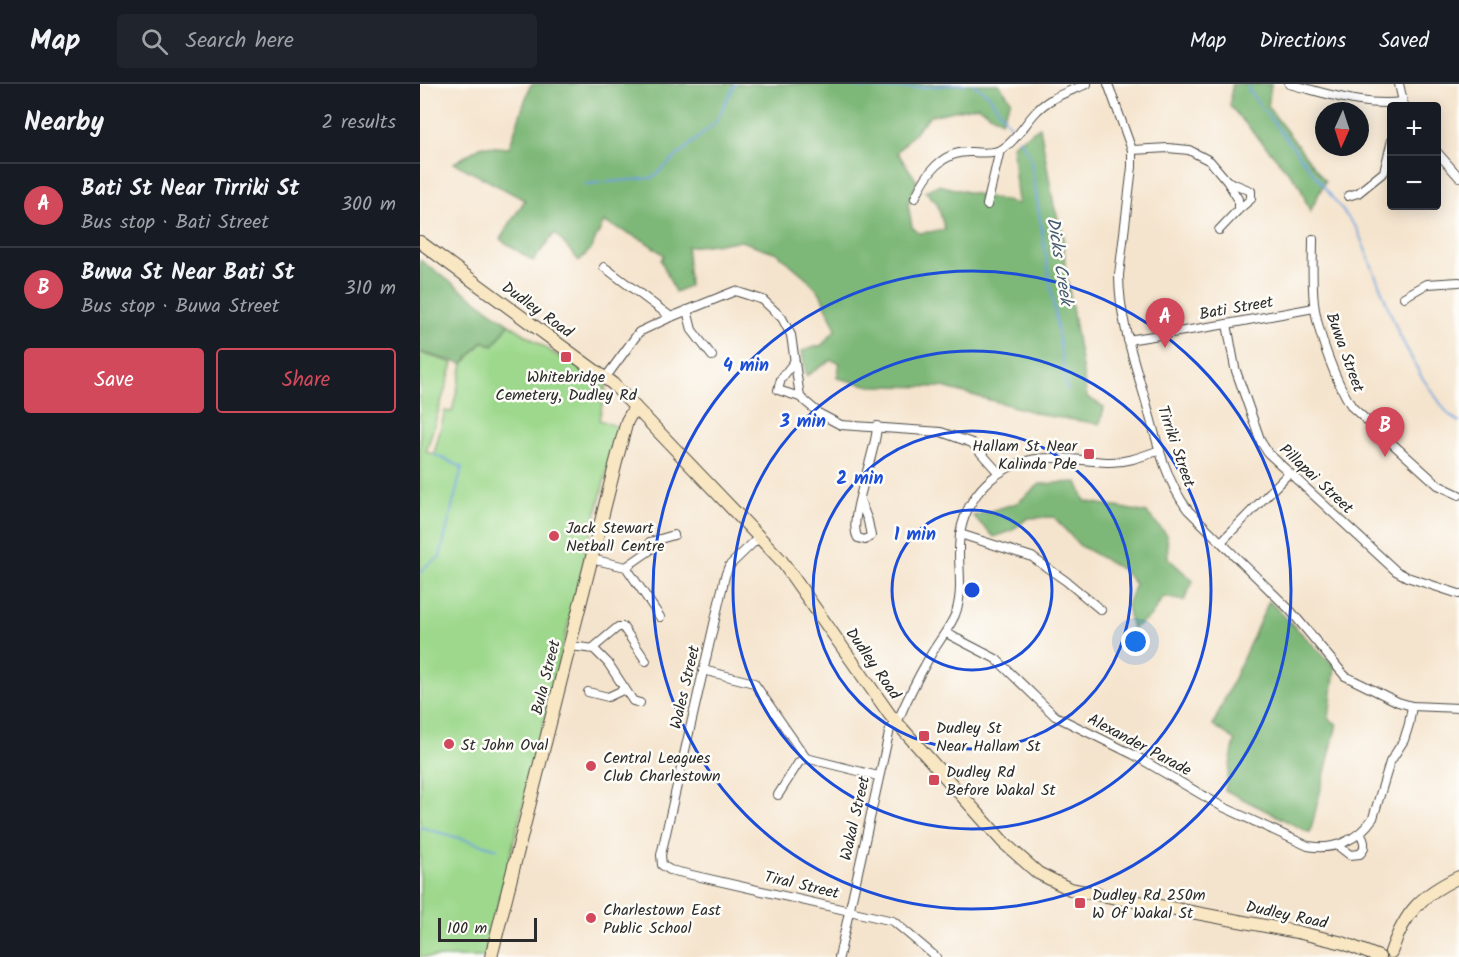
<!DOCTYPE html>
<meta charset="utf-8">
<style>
:root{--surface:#171b24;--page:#20242c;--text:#f1f3f6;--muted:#9ea1a6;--line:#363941;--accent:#d1495b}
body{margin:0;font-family:Kalam,sans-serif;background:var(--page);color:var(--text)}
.controls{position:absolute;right:18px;top:18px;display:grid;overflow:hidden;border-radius:6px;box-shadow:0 3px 15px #0003}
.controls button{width:54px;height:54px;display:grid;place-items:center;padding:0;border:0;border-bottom:2px solid var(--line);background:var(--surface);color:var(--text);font:30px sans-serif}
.compass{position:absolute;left:895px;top:18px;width:54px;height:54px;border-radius:50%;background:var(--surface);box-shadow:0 3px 15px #0003;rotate:183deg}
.scale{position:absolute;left:18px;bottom:15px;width:99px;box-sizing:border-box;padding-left:6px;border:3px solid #2b2b2b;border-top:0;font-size:16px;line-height:21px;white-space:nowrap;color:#2b2b2b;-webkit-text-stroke:4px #fdfcf7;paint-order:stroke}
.you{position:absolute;left:716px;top:558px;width:21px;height:21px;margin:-15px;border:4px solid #fff;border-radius:50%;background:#1a73e8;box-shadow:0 0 0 9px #1a73e833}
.badge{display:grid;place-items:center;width:39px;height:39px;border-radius:50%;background:var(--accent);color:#fff;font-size:20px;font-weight:700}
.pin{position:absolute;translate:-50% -50px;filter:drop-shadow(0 2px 3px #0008)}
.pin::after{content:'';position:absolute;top:32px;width:21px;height:18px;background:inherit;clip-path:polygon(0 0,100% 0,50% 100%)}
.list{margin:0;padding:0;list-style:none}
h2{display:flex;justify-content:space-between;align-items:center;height:78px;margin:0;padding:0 24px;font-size:26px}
h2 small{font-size:20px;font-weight:400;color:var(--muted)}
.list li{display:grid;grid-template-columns:39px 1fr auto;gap:18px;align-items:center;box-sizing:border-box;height:84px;padding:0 24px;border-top:2px solid var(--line)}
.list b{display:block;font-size:22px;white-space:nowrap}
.list p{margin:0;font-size:20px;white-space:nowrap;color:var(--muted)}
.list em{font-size:20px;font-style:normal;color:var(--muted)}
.actions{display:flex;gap:12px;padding:18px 24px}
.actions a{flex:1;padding:14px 0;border:2px solid var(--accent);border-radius:6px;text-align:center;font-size:21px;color:var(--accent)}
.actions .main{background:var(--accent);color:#fff}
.icon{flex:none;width:33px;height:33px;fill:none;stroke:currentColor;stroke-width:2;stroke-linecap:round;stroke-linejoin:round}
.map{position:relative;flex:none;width:1039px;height:873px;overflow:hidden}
header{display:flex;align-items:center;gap:36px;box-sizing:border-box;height:84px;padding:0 30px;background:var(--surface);border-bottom:2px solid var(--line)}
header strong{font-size:28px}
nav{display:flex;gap:33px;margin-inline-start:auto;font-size:21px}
.search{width:420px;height:54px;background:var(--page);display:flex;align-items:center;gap:15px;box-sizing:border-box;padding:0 21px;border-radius:6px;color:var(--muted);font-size:22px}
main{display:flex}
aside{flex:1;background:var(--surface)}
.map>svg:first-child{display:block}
.green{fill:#9dd88c;stroke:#64825c;stroke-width:1.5}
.forest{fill:#7eb878;stroke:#547252;stroke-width:1.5}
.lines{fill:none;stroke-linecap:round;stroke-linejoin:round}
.stream{stroke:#6fa2db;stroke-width:2}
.street-casing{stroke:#494743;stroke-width:10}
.secondary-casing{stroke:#494743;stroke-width:14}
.street{stroke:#fff;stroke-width:8}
.secondary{stroke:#f9e7c3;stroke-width:12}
.ring{fill:none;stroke:#1d4ed8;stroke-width:3}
.poi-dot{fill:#d1495b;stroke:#fdfcf7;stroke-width:2}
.labels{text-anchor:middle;stroke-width:5;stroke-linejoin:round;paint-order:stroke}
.street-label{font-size:16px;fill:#2b2b2b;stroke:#fdfcf7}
.poi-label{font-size:16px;fill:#2b2b2b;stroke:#fdfcf7;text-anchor:start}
.water-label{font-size:18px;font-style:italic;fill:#465b71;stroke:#fdfcf7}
.centre{fill:#1d4ed8;stroke:#fdfcf7;stroke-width:3}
.ring-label{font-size:18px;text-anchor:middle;font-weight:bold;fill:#1d4ed8;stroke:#fdfcf7;stroke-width:5;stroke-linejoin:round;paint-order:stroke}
</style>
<header>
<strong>Map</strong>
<div class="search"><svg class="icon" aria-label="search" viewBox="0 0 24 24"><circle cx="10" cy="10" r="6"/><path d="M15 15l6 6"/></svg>Search here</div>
<nav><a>Map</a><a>Directions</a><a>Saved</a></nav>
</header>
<main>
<aside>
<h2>Nearby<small>2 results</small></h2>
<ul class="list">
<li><span class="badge">A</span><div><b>Bati St Near Tirriki St</b><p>Bus stop · Bati Street</p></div><em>300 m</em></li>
<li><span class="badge">B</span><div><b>Buwa St Near Bati St</b><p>Bus stop · Buwa Street</p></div><em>310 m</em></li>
</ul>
<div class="actions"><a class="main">Save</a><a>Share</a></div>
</aside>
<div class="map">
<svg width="1039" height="873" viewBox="0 0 1039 873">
<rect width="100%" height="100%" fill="#fdfcf7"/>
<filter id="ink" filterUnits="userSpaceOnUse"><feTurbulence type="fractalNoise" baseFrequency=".0167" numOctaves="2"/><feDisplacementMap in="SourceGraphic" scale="12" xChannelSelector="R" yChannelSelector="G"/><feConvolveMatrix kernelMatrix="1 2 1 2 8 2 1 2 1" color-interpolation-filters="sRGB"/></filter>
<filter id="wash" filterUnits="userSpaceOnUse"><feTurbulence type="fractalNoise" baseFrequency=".008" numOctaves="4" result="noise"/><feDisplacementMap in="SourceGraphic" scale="24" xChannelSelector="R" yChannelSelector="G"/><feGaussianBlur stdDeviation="1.35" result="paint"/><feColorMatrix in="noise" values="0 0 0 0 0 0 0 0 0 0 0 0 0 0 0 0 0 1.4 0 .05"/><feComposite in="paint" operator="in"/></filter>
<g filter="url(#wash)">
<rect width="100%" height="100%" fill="#f5e4cd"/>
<!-- green -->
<polygon class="green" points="89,240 141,274 161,282 186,303 179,336 198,343 65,873 0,873 0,269 33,279 6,368 14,370 25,327 32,328 43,280 64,257 73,262"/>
<!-- forest -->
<g class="forest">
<polygon points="113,0 579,0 591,16 581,37 558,22 510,32 477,68 497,97 488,121 492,143 499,149 525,146 517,119 505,107 518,101 598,120 592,61 620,43 634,122 643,149 645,182 667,313 684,323 680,340 628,332 523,303 451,302 417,294 420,279 411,276 386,292 382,267 402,261 416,245 400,209 383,191 357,169 321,157 267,163 269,202 255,208 241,176 244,171 223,156 184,138 170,166 159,177 135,149 113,177 80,155 105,116 34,79 62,62 89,64 110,2"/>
<polygon points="812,0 851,0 848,23 905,97 890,128 879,100 810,22"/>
<polygon points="0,176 89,240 73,262 63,257 43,280 0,268"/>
<polygon points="657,398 665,417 727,429 747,451 748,474 773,497 764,517 743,513 731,532 712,545 707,521 715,500 703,486 659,461 634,433 608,434 591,447 574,453 553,432 597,419 620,400"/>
<polygon points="849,517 915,583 909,635 917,640 890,749 805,706 815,656 793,641"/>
</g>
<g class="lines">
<!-- stream -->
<g class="stream">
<path d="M420 0C455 10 509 2 546 0"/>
<polyline points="553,0 568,10 593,46"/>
<polyline points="829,0 829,7 937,145 979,250 1001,292 1028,330 1039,338"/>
<polyline points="599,55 610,72 647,306"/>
<polyline points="166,100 232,94 295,39 315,0"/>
<polyline points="0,490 7,481 20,473 42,383 15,371"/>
<polyline points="0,743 78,765"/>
</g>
</g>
</g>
<g filter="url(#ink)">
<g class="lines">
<!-- street casing -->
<g class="street-casing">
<g id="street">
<path d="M688 0 712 66V83L699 191C699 234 714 277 726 318 736 354 745 396 768 426L870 526 925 592 978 618 992 622 1039 624"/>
<path d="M869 0C906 9 943 23 982 18"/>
<polyline points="979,0 984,22"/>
<polyline points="712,66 748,64 769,66 790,77 807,97 831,107 831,115 818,126 799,146"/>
<polyline points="1016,67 1039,93"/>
<polyline points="807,97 818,115 818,126"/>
<polyline points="928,112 938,109 964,88 972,56"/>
<path d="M495 114C506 90 522 66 552 68 562 69 576 70 584 64 596 56 605 40 615 29 629 13 648 8 667 0"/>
<polyline points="567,121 580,66"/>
<path d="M893 155C893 178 891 203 895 226 900 255 916 298 932 323L1018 401 1039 411"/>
<polyline points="184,183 251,233"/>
<polyline points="984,213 1007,200 1039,198"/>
<polyline points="267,226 272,246 292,272"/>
<polyline points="807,240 815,284 841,358 848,369 976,487 987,493 1039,510"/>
<polyline points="708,256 807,240 894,224"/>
<polyline points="374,278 361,295 358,306 380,313"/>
<polyline points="186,293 219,248 251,233 315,207 343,216 362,234 371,251 380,313 400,330 421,341 521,348 552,359 578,388"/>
<path d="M440 416 448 437 451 452 445 456 438 454C426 437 457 368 457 342"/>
<polyline points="540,450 612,473 646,497 681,526"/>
<polyline points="338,454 309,482 305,492 241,771 242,781 250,786 473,837 516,873"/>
<polyline points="801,458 868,390"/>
<polyline points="171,475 206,483 240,533"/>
<polyline points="206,483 229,467 230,458 254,451"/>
<path d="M526 549 576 575 635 632 714 671 801 722 888 762C914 767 938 756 953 734L970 678 984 656 989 640 992 622"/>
<polyline points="151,562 174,565 188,579 213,617 220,619"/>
<polyline points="173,564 198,543 203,543 226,577"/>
<polyline points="283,586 334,599 386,674 458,692"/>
<polyline points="168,608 188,613 205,605"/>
<polyline points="358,711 379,678 386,674"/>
<path d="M917 761 930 771 940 770C947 763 944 756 940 749"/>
<path d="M419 873 470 645 477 639C486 617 497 595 509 574 517 559 528 547 535 531 543 511 539 489 539 468 538 425 564 389 606 377 633 370 660 377 687 378 706 379 723 372 740 366"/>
</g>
</g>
<!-- secondary casing -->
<g class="secondary-casing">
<g id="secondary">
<polyline points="0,158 193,300 361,476 470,631 584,759 618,789 650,805 877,848 923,859 959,873"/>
<path d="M971 868C985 828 1001 811 1039 793"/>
<polyline points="71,873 196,378 207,337 215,323"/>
</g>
</g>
<!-- street -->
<use href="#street" class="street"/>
<!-- secondary -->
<use href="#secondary" class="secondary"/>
</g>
</g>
<!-- distance rings -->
<g class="ring">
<circle cx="552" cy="506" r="80"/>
<circle cx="552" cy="506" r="159"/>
<circle cx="552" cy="506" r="239"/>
<circle cx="552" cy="506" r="319"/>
</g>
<!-- markers -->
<g class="poi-dot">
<rect x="140" y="267" width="12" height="12" rx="3"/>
<rect x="663" y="364" width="12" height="12" rx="3"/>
<circle cx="134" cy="452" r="6"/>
<rect x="498" y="646" width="12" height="12" rx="3"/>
<circle cx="29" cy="660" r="6"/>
<circle cx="171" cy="682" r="6"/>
<rect x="508" y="690" width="12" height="12" rx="3"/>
<rect x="654" y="813" width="12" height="12" rx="3"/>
<circle cx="171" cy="834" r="6"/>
</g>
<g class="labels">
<!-- street labels -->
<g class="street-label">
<text transform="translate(816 223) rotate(-10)" y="6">Bati Street</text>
<text transform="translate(118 225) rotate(36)" y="6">Dudley Road</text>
<text transform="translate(926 268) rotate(70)" y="6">Buwa Street</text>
<text transform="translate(757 362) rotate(71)" y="6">Tirriki Street</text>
<text transform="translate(897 394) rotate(43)" y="6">Pillapai Street</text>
<text transform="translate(454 579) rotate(55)" y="6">Dudley Road</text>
<text transform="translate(125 593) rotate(-76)" y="6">Bula Street</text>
<text transform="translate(264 603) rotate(-77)" y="6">Wales Street</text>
<text transform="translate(720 660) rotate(28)" y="6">Alexander Parade</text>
<text transform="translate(434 734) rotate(-77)" y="6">Wakal Street</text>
<text transform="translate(382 800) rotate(13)" y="6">Tiral Street</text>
<text transform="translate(867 830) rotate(12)" y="6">Dudley Road</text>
</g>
<!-- poi labels -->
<g class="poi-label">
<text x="146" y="298" text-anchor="middle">Whitebridge<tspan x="146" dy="18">Cemetery, Dudley Rd</tspan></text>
<text x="657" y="367" text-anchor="end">Hallam St Near<tspan x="657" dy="18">Kalinda Pde</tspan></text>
<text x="146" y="449">Jack Stewart<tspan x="146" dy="18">Netball Centre</tspan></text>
<text x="516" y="649">Dudley St<tspan x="516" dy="18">Near Hallam St</tspan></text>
<text x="41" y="666">St John Oval</text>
<text x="183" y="679">Central Leagues<tspan x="183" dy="18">Club Charlestown</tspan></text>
<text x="526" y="693">Dudley Rd<tspan x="526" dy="18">Before Wakal St</tspan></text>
<text x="672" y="816">Dudley Rd 250m<tspan x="672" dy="18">W Of Wakal St</tspan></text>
<text x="183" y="831">Charlestown East<tspan x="183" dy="18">Public School</tspan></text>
</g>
<!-- water labels -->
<g class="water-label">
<text transform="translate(640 177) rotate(81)" y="6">Dicks Creek</text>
</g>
</g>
<circle cx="552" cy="506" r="9" class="centre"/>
<g class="ring-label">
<text x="326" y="287">4 min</text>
<text x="383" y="343">3 min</text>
<text x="440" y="400">2 min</text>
<text x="495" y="456">1 min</text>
</g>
</svg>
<div class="controls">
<button>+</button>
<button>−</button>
</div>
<svg class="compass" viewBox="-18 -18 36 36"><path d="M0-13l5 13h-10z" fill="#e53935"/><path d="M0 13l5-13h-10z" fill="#9ea1a6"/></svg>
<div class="scale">100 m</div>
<div class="you"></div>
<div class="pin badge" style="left:745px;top:264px">A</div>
<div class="pin badge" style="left:965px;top:373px">B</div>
</div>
</main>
